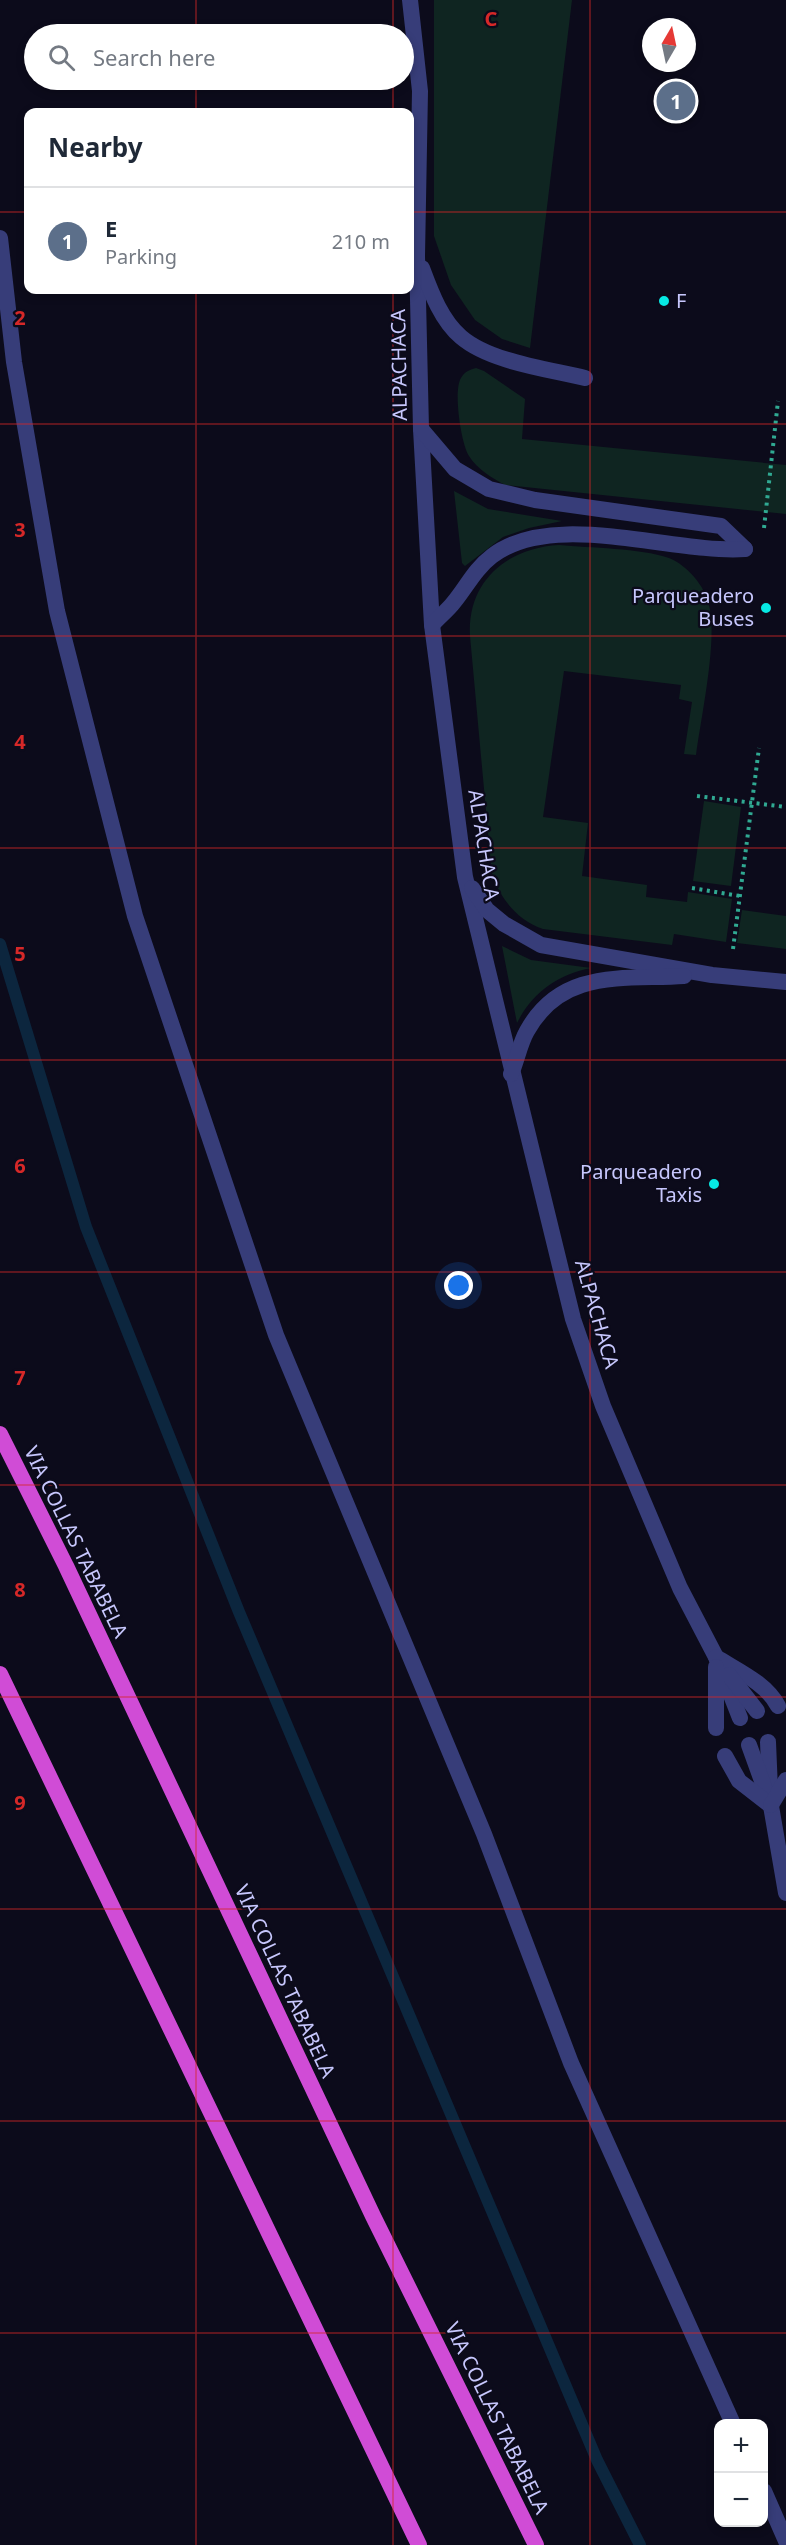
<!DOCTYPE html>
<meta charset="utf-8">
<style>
:root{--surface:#fff;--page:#f2f2f3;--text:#1f2937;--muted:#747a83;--line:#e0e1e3;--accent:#0f766e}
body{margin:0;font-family:"Noto Sans",sans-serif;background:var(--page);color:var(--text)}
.controls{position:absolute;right:18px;bottom:18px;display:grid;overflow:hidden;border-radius:12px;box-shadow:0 3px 9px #0003}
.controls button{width:54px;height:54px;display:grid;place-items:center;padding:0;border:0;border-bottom:2px solid var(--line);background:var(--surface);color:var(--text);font:30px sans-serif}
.compass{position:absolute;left:642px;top:18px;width:54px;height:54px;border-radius:50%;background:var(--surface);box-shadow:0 3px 9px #0003;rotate:9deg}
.you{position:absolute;left:459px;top:1286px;width:21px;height:21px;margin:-15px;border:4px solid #fff;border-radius:50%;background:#1a73e8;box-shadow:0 0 0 9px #1a73e833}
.badge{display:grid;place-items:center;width:39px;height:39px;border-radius:50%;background:var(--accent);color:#fff;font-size:20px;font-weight:700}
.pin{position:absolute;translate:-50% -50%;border:3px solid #fff;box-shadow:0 2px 6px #0006}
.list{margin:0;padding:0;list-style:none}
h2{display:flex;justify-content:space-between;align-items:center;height:78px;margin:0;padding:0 24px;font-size:26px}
h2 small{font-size:20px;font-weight:400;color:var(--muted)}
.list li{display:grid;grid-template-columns:39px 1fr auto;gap:18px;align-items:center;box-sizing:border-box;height:108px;padding:0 24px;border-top:2px solid var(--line)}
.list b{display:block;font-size:22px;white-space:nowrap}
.list p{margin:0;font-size:20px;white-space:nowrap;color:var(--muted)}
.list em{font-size:20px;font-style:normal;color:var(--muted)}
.icon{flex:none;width:33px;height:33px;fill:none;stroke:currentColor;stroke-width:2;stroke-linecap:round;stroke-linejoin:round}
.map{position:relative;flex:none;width:786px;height:2545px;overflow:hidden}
.search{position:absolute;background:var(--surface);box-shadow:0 3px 9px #0003;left:24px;top:24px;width:390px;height:66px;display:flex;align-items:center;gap:15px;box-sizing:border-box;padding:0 21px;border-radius:33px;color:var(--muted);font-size:22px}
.panel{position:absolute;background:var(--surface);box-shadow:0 3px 9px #0003;left:24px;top:108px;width:390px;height:186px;border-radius:12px}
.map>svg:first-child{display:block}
.green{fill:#0f2521}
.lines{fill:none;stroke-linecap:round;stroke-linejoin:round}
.stream{stroke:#0c263e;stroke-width:12}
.path{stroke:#30a992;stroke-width:4;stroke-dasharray:3 4.5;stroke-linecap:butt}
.service{stroke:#373d79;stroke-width:16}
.trunk{stroke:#d04cd6;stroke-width:16}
.grid{fill:none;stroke:#d62828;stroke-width:1.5;stroke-opacity:0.55}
.poi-dot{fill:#07e9e4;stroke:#0c0b1b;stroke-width:2}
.labels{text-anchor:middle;stroke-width:4.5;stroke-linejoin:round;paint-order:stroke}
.poi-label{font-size:20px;fill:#c7c7fd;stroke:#0c0b1b;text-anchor:end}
.street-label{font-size:20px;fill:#c7c7fd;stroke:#0c0b1b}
.grid-label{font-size:20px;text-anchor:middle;font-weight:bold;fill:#d62828;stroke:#0c0b1b;stroke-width:4.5;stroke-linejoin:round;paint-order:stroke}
</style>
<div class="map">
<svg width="786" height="2545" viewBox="0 0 786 2545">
<rect width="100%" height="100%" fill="#0c0b1b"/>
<!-- green -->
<g class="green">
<polygon points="434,0 572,0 530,348 502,339 475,320 451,285 434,236"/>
<path d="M476 368 484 371 525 399 522 439 786 465V514L505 485C492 478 477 469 469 456 461 443 453 391 461 378 464 372 469 370 476 368Z"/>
<polygon points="454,491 488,509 562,521 529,528 503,537 465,566 462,563"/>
<path d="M559 545C590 548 640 548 669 558 687 565 705 586 709 605 718 640 701 717 696 755L684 754 692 702 679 699 681 685 564 671 543 817 588 823 582 876 647 885 646 897 687 902 688 892 732 899 726 942 674 934 672 945 543 929C517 920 502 900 492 876L470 636C467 581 507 548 559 545Z"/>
<polygon points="704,801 741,807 731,886 693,881"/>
<polygon points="742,910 786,916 786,949 737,943"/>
<path d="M502 946 531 960 591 968C558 974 532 993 517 1023Z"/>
</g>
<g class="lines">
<!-- stream -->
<polyline class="stream" points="0,944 86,1227 239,1612 597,2460 640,2545"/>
<!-- path -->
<g class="path">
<polyline points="764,528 778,401"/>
<polyline points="697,796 786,807"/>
<polyline points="692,888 740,896"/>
<polyline points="733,949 759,748"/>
</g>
<!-- service -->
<g class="service">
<polyline points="410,0 420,91 417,256 421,429 432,625 465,877 573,1319 603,1406 680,1588 716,1657 740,1718"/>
<polyline points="0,238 14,362 57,611 135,916 276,1335 484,1834 571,2063 733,2424"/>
<path d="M422 268C431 292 441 320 461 337 490 362 548 369 585 378"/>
<polyline points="421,429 455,469 489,489 535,500 721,526 745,549"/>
<path d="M432 625C439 617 448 610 454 602 467 586 475 569 492 556 553 509 672 554 745 549"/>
<polyline points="472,888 487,910 504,924 541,945 712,975 786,982"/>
<path d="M511 1074C517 1060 520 1043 527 1031 562 968 624 980 684 976"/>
<path d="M716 1657C738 1671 766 1683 778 1706"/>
<polyline points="729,1675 757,1711"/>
<polyline points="716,1728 716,1667"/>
<polyline points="768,1742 770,1790"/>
<polyline points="749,1745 771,1806 786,1893"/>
<polyline points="725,1756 739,1781 770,1805"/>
<polyline points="771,1805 786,1780"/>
<polyline points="764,2491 786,2541"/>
</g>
<!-- trunk -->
<g class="trunk">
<polyline points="0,1434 66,1566 373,2216 536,2545"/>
<polyline points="0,1674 419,2545"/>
</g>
</g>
<!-- grid -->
<path class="grid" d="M196 0V34M393 0V34M590 0V2545M196 80V112M393 80V112M0 212H28M410 212H786M196 290V2545M393 290V2545M0 424H786M0 636H786M0 848H786M0 1060H786M0 1272H786M0 1485H786M0 1697H786M0 1909H786M0 2121H786M0 2333H786"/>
<!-- markers -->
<g class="poi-dot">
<circle cx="664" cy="301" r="6"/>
<circle cx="766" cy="608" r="6"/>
<circle cx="714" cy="1184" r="6"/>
</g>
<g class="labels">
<!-- poi labels -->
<g class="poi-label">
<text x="676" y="308" text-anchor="start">F</text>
<text x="754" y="603">Parqueadero<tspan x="754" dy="23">Buses</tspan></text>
<text x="702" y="1179">Parqueadero<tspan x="702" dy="23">Taxis</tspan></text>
</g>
<!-- street labels -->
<g class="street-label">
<text transform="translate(399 365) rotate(-91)" y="7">ALPACHACA</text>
<text transform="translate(484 845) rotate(81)" y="7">ALPACHACA</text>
<text transform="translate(597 1314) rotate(74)" y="7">ALPACHACA</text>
<text transform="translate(76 1542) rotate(64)" y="7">VIA COLLAS TABABELA</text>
<text transform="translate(285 1981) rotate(65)" y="7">VIA COLLAS TABABELA</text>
<text transform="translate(497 2418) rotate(64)" y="7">VIA COLLAS TABABELA</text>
</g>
</g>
<g class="grid-label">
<text x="491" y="26">C</text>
<text x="20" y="325">2</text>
<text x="20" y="537">3</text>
<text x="20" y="749">4</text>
<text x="20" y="961">5</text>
<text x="20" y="1173">6</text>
<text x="20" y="1385">7</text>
<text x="20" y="1597">8</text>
<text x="20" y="1810">9</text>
</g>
</svg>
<div class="controls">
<button>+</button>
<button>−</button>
</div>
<svg class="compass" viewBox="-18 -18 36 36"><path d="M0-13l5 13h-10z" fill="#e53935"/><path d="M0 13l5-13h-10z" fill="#747a83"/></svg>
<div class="you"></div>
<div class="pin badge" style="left:676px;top:101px;background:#5c6f8a">1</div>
<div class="search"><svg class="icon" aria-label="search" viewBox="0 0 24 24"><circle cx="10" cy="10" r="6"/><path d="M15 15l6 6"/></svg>Search here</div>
<section class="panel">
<h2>Nearby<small></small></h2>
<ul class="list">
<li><span class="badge" style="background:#5c6f8a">1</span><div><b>E</b><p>Parking</p></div><em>210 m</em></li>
</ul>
</section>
</div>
